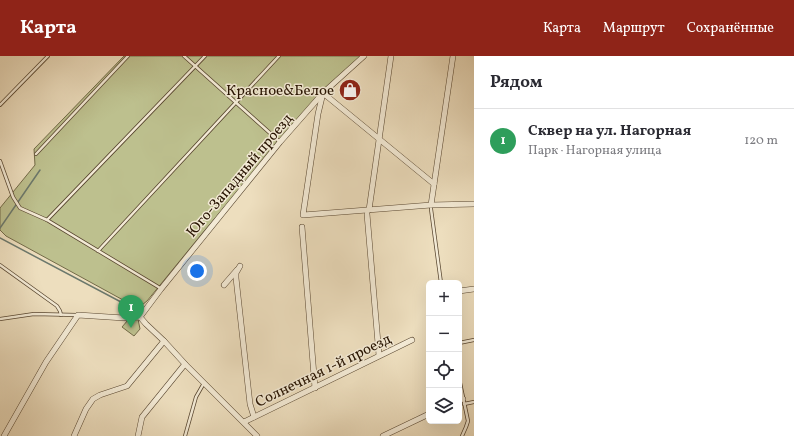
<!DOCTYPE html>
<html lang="ru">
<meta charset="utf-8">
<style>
:root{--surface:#fff;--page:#f2f2f3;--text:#2b2b33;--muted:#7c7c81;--line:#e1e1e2;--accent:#8f2418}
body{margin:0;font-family:Vollkorn,serif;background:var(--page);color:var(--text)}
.controls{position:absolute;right:12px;bottom:12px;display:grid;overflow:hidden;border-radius:6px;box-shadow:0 4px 16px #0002}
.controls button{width:36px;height:36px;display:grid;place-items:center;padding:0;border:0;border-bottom:1px solid var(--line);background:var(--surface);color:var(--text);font:20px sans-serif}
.you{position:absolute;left:197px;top:215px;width:14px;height:14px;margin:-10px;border:3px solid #fff;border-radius:50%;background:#1a73e8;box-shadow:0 0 0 6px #1a73e833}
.badge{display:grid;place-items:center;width:26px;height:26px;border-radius:50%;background:var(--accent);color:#fff;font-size:13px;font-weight:700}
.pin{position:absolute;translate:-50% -33px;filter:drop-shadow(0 1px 2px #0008)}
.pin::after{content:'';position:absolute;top:21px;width:14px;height:12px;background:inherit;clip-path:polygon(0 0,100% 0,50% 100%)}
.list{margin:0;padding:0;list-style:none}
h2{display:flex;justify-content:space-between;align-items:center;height:52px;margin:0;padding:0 16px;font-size:17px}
h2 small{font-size:13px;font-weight:400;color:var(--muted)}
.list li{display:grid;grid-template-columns:26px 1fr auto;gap:12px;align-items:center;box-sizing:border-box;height:64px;padding:0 16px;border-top:1px solid var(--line)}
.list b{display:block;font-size:15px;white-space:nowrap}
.list p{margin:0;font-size:13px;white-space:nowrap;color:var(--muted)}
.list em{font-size:13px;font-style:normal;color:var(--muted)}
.icon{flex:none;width:22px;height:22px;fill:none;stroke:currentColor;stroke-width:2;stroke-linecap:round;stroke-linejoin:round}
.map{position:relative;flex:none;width:474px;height:380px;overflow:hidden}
header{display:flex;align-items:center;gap:24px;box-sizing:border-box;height:56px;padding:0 20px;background:var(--accent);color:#fff}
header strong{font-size:19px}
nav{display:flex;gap:22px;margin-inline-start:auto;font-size:14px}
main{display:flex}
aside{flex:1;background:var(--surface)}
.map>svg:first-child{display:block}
.green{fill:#bdc08e;stroke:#726a48}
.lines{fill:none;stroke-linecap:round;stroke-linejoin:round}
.stream{stroke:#6b786c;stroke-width:1.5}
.service-casing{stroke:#584630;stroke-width:4}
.minor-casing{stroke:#584630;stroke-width:6}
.service{stroke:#f3ead5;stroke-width:2.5}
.minor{stroke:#f3ead5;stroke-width:5}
.labels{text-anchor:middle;stroke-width:3;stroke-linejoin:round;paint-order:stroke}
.poi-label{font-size:15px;fill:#261301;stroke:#f3ead5;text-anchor:end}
.street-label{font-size:15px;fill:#261301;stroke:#f3ead5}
</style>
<header>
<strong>Карта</strong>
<nav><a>Карта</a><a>Маршрут</a><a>Сохранённые</a></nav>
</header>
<main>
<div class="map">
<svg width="474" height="380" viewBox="0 0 474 380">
<rect width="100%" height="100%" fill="#eddebe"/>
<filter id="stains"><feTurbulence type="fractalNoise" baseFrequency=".005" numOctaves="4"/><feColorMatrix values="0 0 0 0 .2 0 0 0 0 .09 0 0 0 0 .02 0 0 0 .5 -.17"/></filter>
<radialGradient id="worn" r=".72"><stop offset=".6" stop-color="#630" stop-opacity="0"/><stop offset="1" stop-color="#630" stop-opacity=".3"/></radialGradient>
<!-- green -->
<g class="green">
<polygon points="124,0 361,0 322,37 205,174 147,245 142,249 134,250 6,180 0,174 0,152 35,109 34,93"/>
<polygon points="138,263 140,273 134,280 122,271 128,264"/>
</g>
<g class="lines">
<!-- stream -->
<g class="stream">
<polyline points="0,172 40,114"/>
<polyline points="0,182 138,255"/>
</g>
<!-- service casing -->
<g class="service-casing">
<g id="service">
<polyline points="184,0 280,86"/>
<polyline points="0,49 48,0"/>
<polyline points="36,98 128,0"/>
<polyline points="0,105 13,141 20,152 47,164 160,232"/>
<polyline points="431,153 441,227"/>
<polyline points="47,164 205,0"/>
<polyline points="98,195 279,0"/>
<polyline points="0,209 57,250 60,255 61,259"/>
<polyline points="0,263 34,258 77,259"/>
<polyline points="459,287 474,284"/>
<polyline points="459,322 468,365 466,371 462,380"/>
<polyline points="464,348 474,346"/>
<polyline points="185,380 196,341 204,327"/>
</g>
</g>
<!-- minor casing -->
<g class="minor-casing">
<g id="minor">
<polyline points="434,128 323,37 318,58 303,159 431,149 474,148"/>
<polyline points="431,149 453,0"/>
<polyline points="369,154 391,0"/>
<polyline points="367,158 379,299"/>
<polyline points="302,171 315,332"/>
<polyline points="240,210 236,217 236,222 250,348 254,361"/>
<polyline points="224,229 237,214"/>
<polyline points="459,235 474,233"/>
<polyline points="140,261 161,233 280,86 323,37 364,0"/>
<polyline points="140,261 146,268 164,285 185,308 257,380"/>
<polyline points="459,344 463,343"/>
<polyline points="244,366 412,284"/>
<polyline points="4,380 46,306 78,259 124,262 140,261"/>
<polyline points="74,380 86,353 93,343 100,339 127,330 164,285"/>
<polyline points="138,380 142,361 185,308"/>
<polyline points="383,380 429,358"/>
</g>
</g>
<!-- service -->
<use href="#service" class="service"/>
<!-- minor -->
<use href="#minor" class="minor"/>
</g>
<!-- icons -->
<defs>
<g id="shop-disc" transform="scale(1.15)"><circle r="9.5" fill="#8f2418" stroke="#f3ead5"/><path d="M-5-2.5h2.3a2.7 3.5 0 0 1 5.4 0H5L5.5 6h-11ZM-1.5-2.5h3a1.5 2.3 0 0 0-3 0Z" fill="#fff"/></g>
</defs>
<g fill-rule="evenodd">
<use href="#shop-disc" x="350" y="34"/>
</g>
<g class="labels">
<!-- poi labels -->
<g class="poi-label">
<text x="334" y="39">Красное&amp;Белое</text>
</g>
<!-- street labels -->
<g class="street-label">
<text transform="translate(239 119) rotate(-50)" y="5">Юго-Западный проезд</text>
<text transform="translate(323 314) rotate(-26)" y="5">Солнечная 1-й проезд</text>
</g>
</g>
<rect width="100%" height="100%" filter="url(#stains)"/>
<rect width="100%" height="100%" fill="url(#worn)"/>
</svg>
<div class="controls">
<button>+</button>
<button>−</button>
<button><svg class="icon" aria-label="locate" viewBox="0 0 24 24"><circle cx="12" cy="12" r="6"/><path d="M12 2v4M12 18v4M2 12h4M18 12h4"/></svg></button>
<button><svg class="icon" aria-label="layers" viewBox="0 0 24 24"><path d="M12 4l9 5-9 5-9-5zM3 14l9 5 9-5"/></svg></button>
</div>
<div class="you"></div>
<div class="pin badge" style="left:131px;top:272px;background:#2e9e5b">1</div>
</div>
<aside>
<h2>Рядом<small></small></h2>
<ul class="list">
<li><span class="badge" style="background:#2e9e5b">1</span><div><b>Сквер на ул. Нагорная</b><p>Парк · Нагорная улица</p></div><em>120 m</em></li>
</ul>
</aside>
</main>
